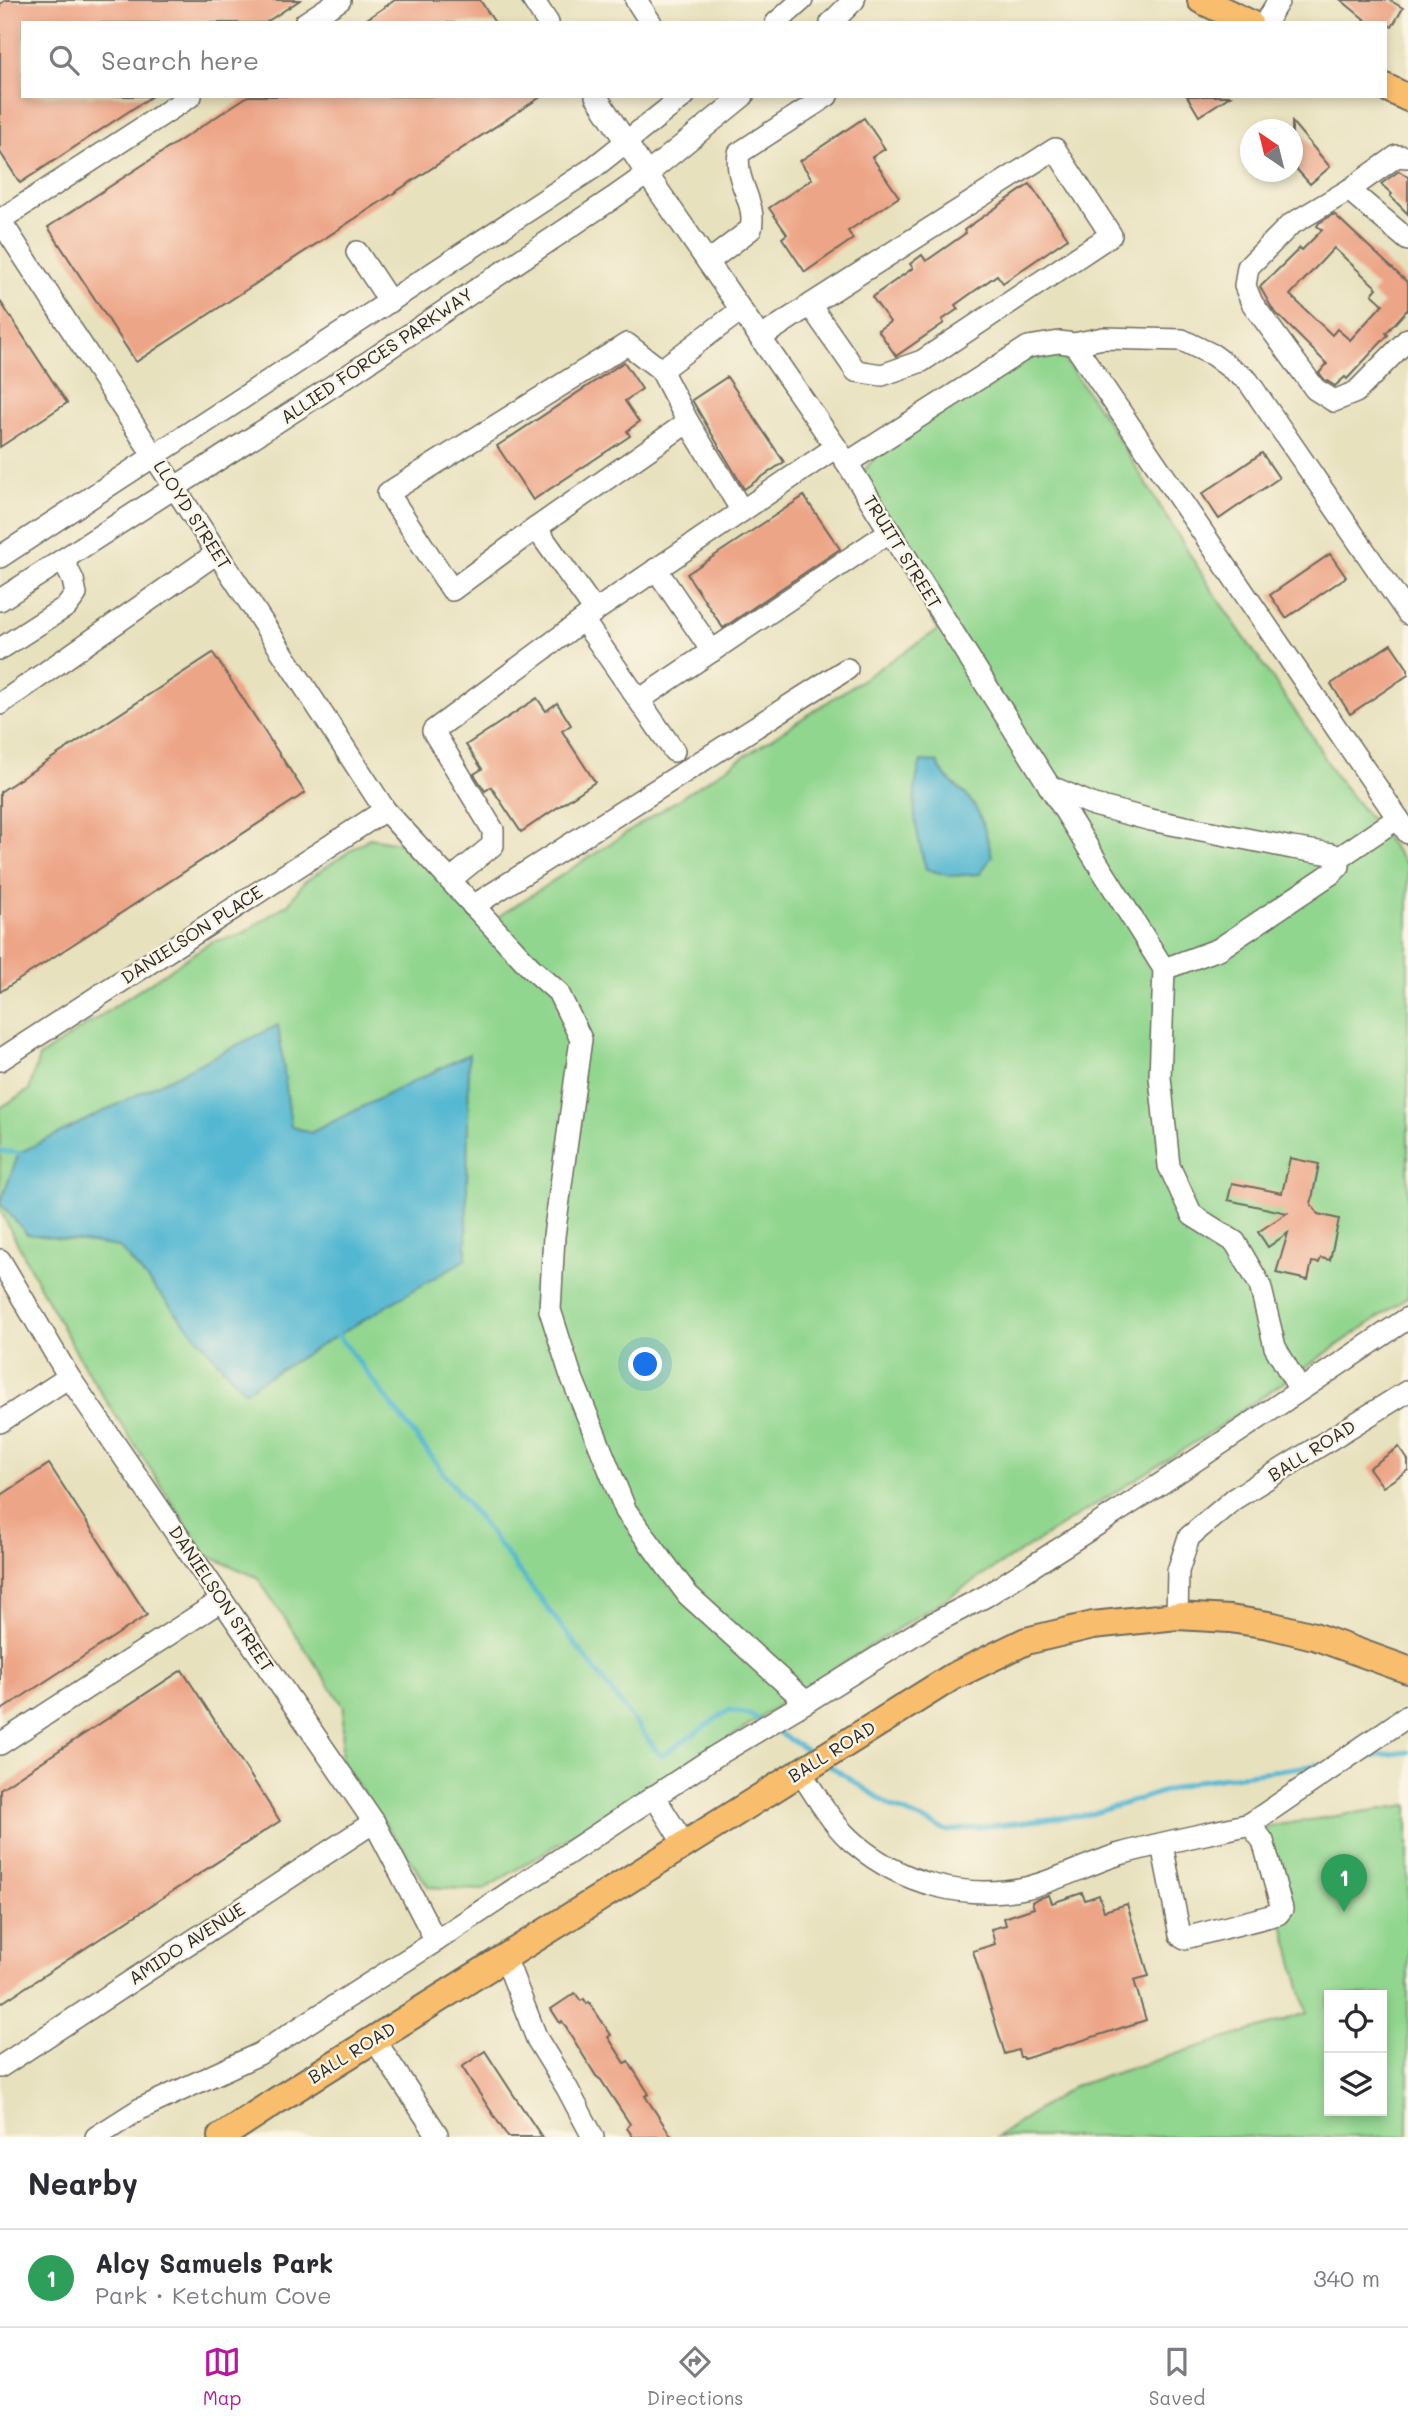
<!DOCTYPE html>
<meta charset="utf-8">
<style>
:root{--surface:#fff;--page:#f7f7f7;--text:#2b2b33;--muted:#7c7c81;--line:#e1e1e2;--accent:#b5179e}
body{margin:0;font-family:Mali,sans-serif;background:var(--page);color:var(--text)}
.controls{position:absolute;right:21px;bottom:21px;display:grid;overflow:hidden;border-radius:0px;box-shadow:0 4px 10px #0003}
.controls button{width:63px;height:63px;display:grid;place-items:center;padding:0;border:0;border-bottom:2px solid var(--line);background:var(--surface);color:var(--text);font:35px sans-serif}
.compass{position:absolute;left:1240px;top:119px;width:63px;height:63px;border-radius:50%;background:var(--surface);box-shadow:0 4px 10px #0003;rotate:325deg}
.you{position:absolute;left:646px;top:1365px;width:24px;height:24px;margin:-18px;border:5px solid #fff;border-radius:50%;background:#1a73e8;box-shadow:0 0 0 10px #1a73e833}
.badge{display:grid;place-items:center;width:46px;height:46px;border-radius:50%;background:var(--accent);color:#fff;font-size:23px;font-weight:700}
.pin{position:absolute;translate:-50% -58px;filter:drop-shadow(0 2px 4px #0008)}
.pin::after{content:'';position:absolute;top:37px;width:24px;height:21px;background:inherit;clip-path:polygon(0 0,100% 0,50% 100%)}
.list{margin:0;padding:0;list-style:none}
h2{display:flex;justify-content:space-between;align-items:center;height:91px;margin:0;padding:0 28px;font-size:30px}
h2 small{font-size:23px;font-weight:400;color:var(--muted)}
.list li{display:grid;grid-template-columns:46px 1fr auto;gap:21px;align-items:center;box-sizing:border-box;height:98px;padding:0 28px;border-top:2px solid var(--line)}
.list b{display:block;font-size:26px;white-space:nowrap}
.list p{margin:0;font-size:23px;white-space:nowrap;color:var(--muted)}
.list em{font-size:23px;font-style:normal;color:var(--muted)}
.icon{flex:none;width:38px;height:38px;fill:none;stroke:currentColor;stroke-width:2;stroke-linecap:round;stroke-linejoin:round}
.map{position:relative;flex:none;width:1408px;height:2137px;overflow:hidden}
.search{position:absolute;background:var(--surface);box-shadow:0 4px 10px #0003;left:21px;right:21px;top:21px;height:77px;display:flex;align-items:center;gap:18px;box-sizing:border-box;padding:0 24px;border-radius:0px;color:var(--muted);font-size:26px}
.sheet{height:189px;background:var(--surface)}
nav{display:flex;justify-content:space-around;align-items:center;box-sizing:border-box;height:98px;border-top:2px solid var(--line);background:var(--surface);font-size:19px;color:var(--muted)}
nav a{display:grid;justify-items:center;gap:4px}
nav .on{color:var(--accent)}
.map>svg:first-child{display:block}
.green{fill:#91d68f;stroke:#5e805d;stroke-width:2;fill-rule:evenodd}
.water{fill:#53b7d1;stroke:#3f717e;stroke-width:2}
.lines{fill:none;stroke-linecap:round;stroke-linejoin:round}
.stream{stroke:#53b7d1;stroke-width:5}
.building{fill:#eda587;fill-rule:evenodd}
.minor-casing{stroke:#6d6b5e;stroke-width:24}
.major-casing{stroke:#6d6b5e;stroke-width:30}
.minor{stroke:#fff;stroke-width:21}
.major{stroke:#f9be6d;stroke-width:26}
.labels{text-anchor:middle;stroke-width:5;stroke-linejoin:round;paint-order:stroke}
.street-label{font-size:18px;fill:#2b2b2b;stroke:#fcf5e5}
</style>
<div class="map">
<svg width="1408" height="2137" viewBox="0 0 1408 2137">
<rect width="100%" height="100%" fill="#fcf5e5"/>
<filter id="ink" filterUnits="userSpaceOnUse"><feTurbulence type="fractalNoise" baseFrequency=".0143" numOctaves="2"/><feDisplacementMap in="SourceGraphic" scale="14" xChannelSelector="R" yChannelSelector="G"/><feConvolveMatrix kernelMatrix="1 2 1 2 8 2 1 2 1" color-interpolation-filters="sRGB"/></filter>
<filter id="wash" filterUnits="userSpaceOnUse"><feTurbulence type="fractalNoise" baseFrequency=".00686" numOctaves="4" result="noise"/><feDisplacementMap in="SourceGraphic" scale="28" xChannelSelector="R" yChannelSelector="G"/><feGaussianBlur stdDeviation="1.57" result="paint"/><feColorMatrix in="noise" values="0 0 0 0 0 0 0 0 0 0 0 0 0 0 0 0 0 1.4 0 .05"/><feComposite in="paint" operator="in"/></filter>
<g filter="url(#wash)">
<rect width="100%" height="100%" fill="#e8e1be"/>
<!-- green -->
<g class="green">
<polygon points="1058,350 1108,422 1213,592 1312,736 1334,774 1408,866 1408,1297 1208,1434 826,1674 728,1739 483,1890 429,1887 341,1761 344,1707 257,1577 206,1555 87,1371 47,1300 0,1210 0,1108 29,1090 39,1057 211,942 240,935 289,903 304,882 369,838 406,844 496,918 938,630 862,473 880,451 1030,355"/>
<path d="M1408 1805V2137H997L1074 2086 1307 2013 1257 1828ZM1329 1995H1382V2111H1329Z"/>
</g>
<!-- water -->
<g class="water">
<path d="M921 761 937 762C946 781 952 781 966 795 982 812 986 834 992 856L980 874 950 876 926 869C915 831 909 799 921 761Z"/>
<polygon points="278,1025 291,1126 310,1133 469,1054 466,1259 244,1391 119,1247 27,1234 0,1203 19,1153"/>
</g>
<g class="lines">
<!-- stream -->
<g class="stream">
<polyline points="0,1151 19,1153"/>
<polyline points="338,1335 661,1756 729,1710 749,1714 762,1722"/>
<polyline points="773,1729 812,1754"/>
<polyline points="1360,1758 1408,1752"/>
<polyline points="829,1765 891,1806 947,1831 1091,1814 1197,1781 1323,1764"/>
</g>
</g>
<g id="blocks">
<!-- building -->
<g class="building">
<polygon points="6,0 300,0 265,23 23,23 23,96 152,96 20,183 0,152 0,4"/>
<polygon points="395,0 480,0 495,23 361,23"/>
<polygon points="1341,0 1389,0 1403,8 1392,27 1385,23 1369,23"/>
<polygon points="248,96 542,96 136,362 48,227"/>
<polygon points="1187,96 1230,96 1199,116"/>
<polygon points="864,118 885,149 872,157 899,197 848,231 853,239 805,272 782,238 787,234 769,208 812,179 800,161"/>
<polygon points="1292,122 1330,167 1310,184 1292,164"/>
<polygon points="1399,171 1408,177 1408,214 1390,196 1392,194 1381,184"/>
<polygon points="1030,184 1068,238 1003,283 997,275 955,305 958,309 942,320 944,323 896,356 878,330 890,322 872,297 913,268 910,264 922,255 926,261 966,233 964,230"/>
<path d="M1334 214 1408 283V309L1386 333 1388 335 1347 379 1345 377 1335 386 1324 379 1319 373 1327 364 1273 310 1260 287 1300 248 1302 250 1322 230 1317 226 1319 223ZM1334 248 1377 288 1372 294 1383 304 1350 340 1337 329 1332 335 1290 295Z"/>
<polygon points="0,301 67,403 0,447"/>
<polygon points="624,362 642,389 625,401 639,422 627,431 630,436 533,500 497,446"/>
<polygon points="727,377 784,462 744,489 692,400"/>
<polygon points="1262,453 1279,478 1219,519 1202,494"/>
<polygon points="804,496 840,549 723,628 687,574"/>
<polygon points="1330,554 1346,577 1286,618 1270,595"/>
<polygon points="1391,644 1408,669 1408,675 1350,714 1331,684"/>
<polygon points="213,653 305,793 0,992 0,792"/>
<polygon points="537,698 546,711 557,703 571,725 562,731 595,782 521,832 491,787 485,791 474,774 482,769 466,745"/>
<polygon points="1290,1158 1319,1164 1311,1204 1318,1214 1339,1219 1330,1260 1321,1258 1319,1263 1312,1262 1308,1280 1276,1273 1288,1233 1268,1247 1258,1232 1287,1213 1228,1200 1232,1183 1282,1193"/>
<polygon points="1399,1447 1408,1460 1408,1470 1383,1487 1369,1468"/>
<polygon points="49,1464 147,1615 0,1711 0,1496"/>
<polygon points="182,1670 280,1821 0,2004 0,1789"/>
<polygon points="1082,1893 1085,1900 1099,1895 1104,1911 1127,1904 1149,1976 1134,1980 1146,2020 1024,2059 1023,2057 1020,2057 1018,2050 1005,2054 973,1951 995,1944 991,1929 1006,1925 1004,1918 1034,1908 1032,1902 1037,1899 1049,1895 1052,1903"/>
<polygon points="575,1993 581,2001 584,1999 587,2004 589,2002 611,2035 608,2037 625,2063 628,2061 649,2094 645,2096 672,2137 633,2137 627,2128 630,2124 601,2080 596,2076 562,2021 560,2023 551,2009"/>
<polygon points="485,2051 511,2091 542,2137 508,2137 462,2067"/>
</g>
</g>
</g>
<g filter="url(#ink)">
<use href="#blocks" fill-opacity="0" stroke="#6d6b5e" stroke-width="2"/>
<g class="lines">
<!-- minor casing -->
<g class="minor-casing">
<g id="minor">
<polyline points="533,0 548,23"/>
<polyline points="636,0 651,23"/>
<polyline points="305,23 340,0"/>
<polyline points="776,23 802,0"/>
<polyline points="831,23 854,0"/>
<polyline points="1265,23 1279,0"/>
<polyline points="596,96 647,174 847,463 1164,969"/>
<polyline points="1408,157 1397,156 1349,190 1290,225 1248,267 1245,286 1252,303 1315,389 1334,401 1356,392 1408,339"/>
<polyline points="1349,190 1408,240"/>
<polyline points="0,220 385,810 530,967 558,992 581,1039 554,1236 550,1310 570,1373 626,1511 688,1595 806,1702 928,1626 986,1596 1162,1483 1408,1318"/>
<polyline points="0,220 191,96"/>
<polyline points="357,252 390,302"/>
<path d="M708 262 751 229C757 201 734 183 739 153L827 96"/>
<polyline points="741,310 661,370 627,344 388,493 452,590 536,528 595,611 836,447"/>
<polyline points="760,338 810,305 1055,149 1111,235 922,361 882,375 856,371 810,305"/>
<polyline points="1074,344 1408,833"/>
<polyline points="661,370 688,422 742,511"/>
<polyline points="847,463 1028,347 1059,342 1074,344 1103,338 1182,340 1213,355 1248,381 1408,614"/>
<polyline points="536,528 688,422"/>
<polyline points="0,557 593,168 684,96"/>
<polyline points="656,569 712,651 889,532"/>
<polyline points="0,600 331,387 613,198 647,174 743,96"/>
<polyline points="583,620 674,751"/>
<polyline points="0,649 67,606 76,594 73,580 63,560"/>
<polyline points="639,700 712,651"/>
<polyline points="0,704 217,553"/>
<polyline points="1049,786 1094,805 1151,820 1292,848 1332,854 1337,859 1339,866 1332,873 1219,949 1164,969"/>
<polyline points="1337,859 1398,818"/>
<polyline points="450,880 493,845 493,830 433,731 595,611"/>
<polyline points="473,906 847,669"/>
<polyline points="1164,969 1160,1077 1169,1166 1192,1215 1235,1242 1260,1285 1275,1347 1300,1390"/>
<polyline points="0,1060 385,810"/>
<polyline points="0,1260 69,1377 374,1822 436,1941"/>
<polyline points="0,1422 69,1377"/>
<polyline points="1177,1616 1178,1571 1189,1537 1234,1499 1408,1391"/>
<polyline points="0,1744 222,1600"/>
<path d="M800 1772C817 1796 832 1825 855 1844 903 1884 963 1900 1025 1888 1054 1882 1090 1863 1120 1854 1163 1842 1207 1834 1250 1824L1263 1841 1282 1909 1278 1914 1185 1938 1180 1935 1162 1845"/>
<polyline points="654,1796 684,1844"/>
<polyline points="1250,1824 1408,1716"/>
<polyline points="505,1957 537,2039 567,2088 593,2137"/>
<polyline points="374,2039 437,2134 436,2137"/>
<polyline points="0,2067 374,1822"/>
<polyline points="96,2137 140,2109 259,2054 436,1941 714,1757 806,1702"/>
</g>
</g>
<!-- major casing -->
<g class="major-casing">
<g id="major">
<polyline points="1201,0 1249,23"/>
<polyline points="1385,87 1408,98"/>
<polyline points="221,2137 282,2097 952,1677 1026,1641 1093,1625 1177,1616 1230,1619 1269,1625 1314,1636 1408,1670"/>
</g>
</g>
<!-- minor -->
<use href="#minor" class="minor"/>
<!-- major -->
<use href="#major" class="major"/>
</g>
</g>
<g class="labels">
<!-- street labels -->
<g class="street-label">
<text transform="translate(377 356) rotate(-34)" y="6">ALLIED FORCES PARKWAY</text>
<text transform="translate(192 515) rotate(57)" y="6">LLOYD STREET</text>
<text transform="translate(902 552) rotate(58)" y="6">TRUITT STREET</text>
<text transform="translate(192 935) rotate(-33)" y="6">DANIELSON PLACE</text>
<text transform="translate(1312 1451) rotate(-32)" y="6">BALL ROAD</text>
<text transform="translate(221 1599) rotate(56)" y="6">DANIELSON STREET</text>
<text transform="translate(832 1752) rotate(-32)" y="6">BALL ROAD</text>
<text transform="translate(187 1944) rotate(-33)" y="6">AMIDO AVENUE</text>
<text transform="translate(352 2053) rotate(-32)" y="6">BALL ROAD</text>
</g>
</g>
</svg>
<div class="controls">
<button><svg class="icon" aria-label="locate" viewBox="0 0 24 24"><circle cx="12" cy="12" r="6"/><path d="M12 2v4M12 18v4M2 12h4M18 12h4"/></svg></button>
<button><svg class="icon" aria-label="layers" viewBox="0 0 24 24"><path d="M12 4l9 5-9 5-9-5zM3 14l9 5 9-5"/></svg></button>
</div>
<svg class="compass" viewBox="-18 -18 36 36"><path d="M0-13l5 13h-10z" fill="#e53935"/><path d="M0 13l5-13h-10z" fill="#7c7c81"/></svg>
<div class="you"></div>
<div class="pin badge" style="left:1344px;top:1912px;background:#2e9e5b">1</div>
<div class="search"><svg class="icon" aria-label="search" viewBox="0 0 24 24"><circle cx="10" cy="10" r="6"/><path d="M15 15l6 6"/></svg>Search here</div>
</div>
<section class="sheet">
<h2>Nearby<small></small></h2>
<ul class="list">
<li><span class="badge" style="background:#2e9e5b">1</span><div><b>Alcy Samuels Park</b><p>Park · Ketchum Cove</p></div><em>340 m</em></li>
</ul>
</section>
<nav>
<a class="on"><svg class="icon" aria-label="map" viewBox="0 0 24 24"><path d="M3 6l6-2 6 2 6-2v14l-6 2-6-2-6 2zM9 4v14M15 6v14"/></svg>Map</a>
<a><svg class="icon" aria-label="directions" viewBox="0 0 24 24"><path d="M12 3l9 9-9 9-9-9zM9 14v-3h6M13 9l2 2-2 2"/></svg>Directions</a>
<a><svg class="icon" aria-label="saved" viewBox="0 0 24 24"><path d="M7 4h10v16l-5-4-5 4z"/></svg>Saved</a>
</nav>
